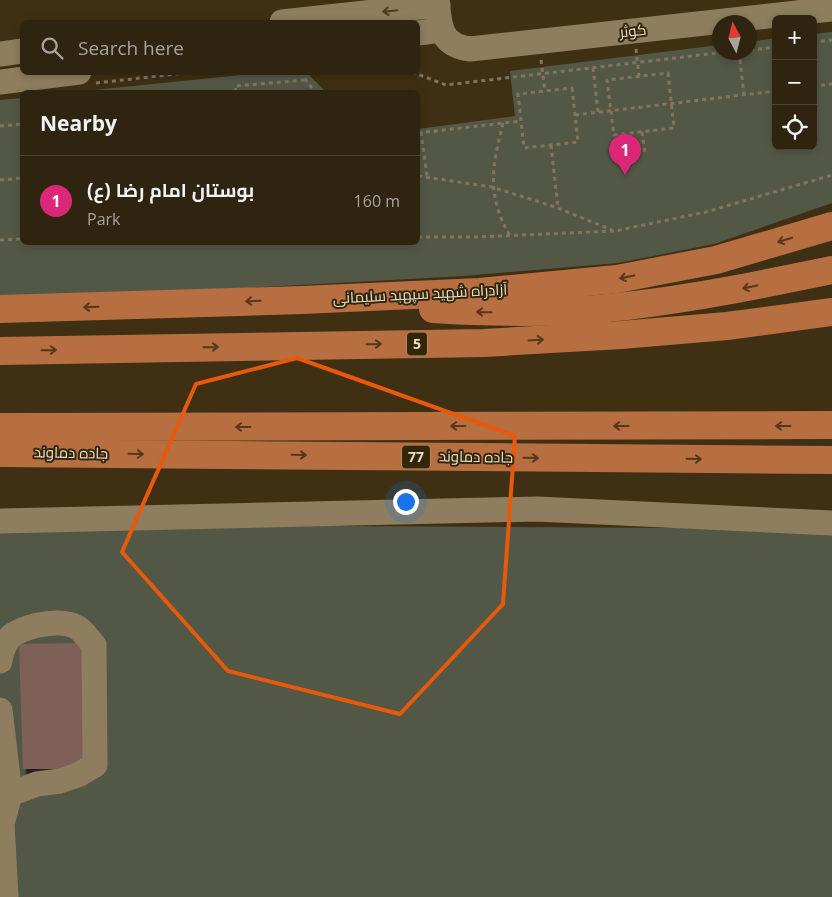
<!DOCTYPE html>
<meta charset="utf-8">
<style>
:root{--surface:#2f240f;--page:#372c18;--text:#f1f3f6;--muted:#a7a49e;--line:#4a412f;--accent:#db2777}
body{margin:0;font-family:"Open Sans",Cairo,sans-serif;background:var(--page);color:var(--text)}
.controls{position:absolute;right:15px;top:15px;display:grid;overflow:hidden;border-radius:8px;box-shadow:0 2px 8px #0003}
.controls button{width:45px;height:45px;display:grid;place-items:center;padding:0;border:0;border-bottom:1px solid var(--line);background:var(--surface);color:var(--text);font:25px sans-serif}
.compass{position:absolute;left:712px;top:15px;width:45px;height:45px;border-radius:50%;background:var(--surface);box-shadow:0 2px 8px #0003;rotate:353deg}
.you{position:absolute;left:405px;top:501px;width:18px;height:18px;margin:-12px;border:4px solid #fff;border-radius:50%;background:#1a73e8;box-shadow:0 0 0 8px #1a73e833}
.badge{display:grid;place-items:center;width:32px;height:32px;border-radius:50%;background:var(--accent);color:#fff;font-size:16px;font-weight:700}
.pin{position:absolute;translate:-50% -41px;filter:drop-shadow(0 1px 2px #0008)}
.pin::after{content:'';position:absolute;top:26px;width:18px;height:15px;background:inherit;clip-path:polygon(0 0,100% 0,50% 100%)}
.list{margin:0;padding:0;list-style:none}
h2{display:flex;justify-content:space-between;align-items:center;height:65px;margin:0;padding:0 20px;font-size:21px}
h2 small{font-size:16px;font-weight:400;color:var(--muted)}
.list li{display:grid;grid-template-columns:32px 1fr auto;gap:15px;align-items:center;box-sizing:border-box;height:90px;padding:0 20px;border-top:1px solid var(--line)}
.list b{display:block;font-size:19px;white-space:nowrap}
.list p{margin:0;font-size:16px;white-space:nowrap;color:var(--muted)}
.list em{font-size:16px;font-style:normal;color:var(--muted)}
.icon{flex:none;width:28px;height:28px;fill:none;stroke:currentColor;stroke-width:2;stroke-linecap:round;stroke-linejoin:round}
.map{position:relative;flex:none;width:832px;height:897px;overflow:hidden}
.search{position:absolute;background:var(--surface);box-shadow:0 2px 8px #0003;left:20px;top:20px;width:400px;height:55px;display:flex;align-items:center;gap:12px;box-sizing:border-box;padding:0 18px;border-radius:8px;color:var(--muted);font-size:19px}
.panel{position:absolute;background:var(--surface);box-shadow:0 2px 8px #0003;left:20px;top:90px;width:400px;height:155px;border-radius:8px}
.map>svg:first-child{display:block}
.green{fill:#535846}
.building{fill:#7e6157;filter:url(#shadow)}
.lines{fill:none;stroke-linecap:round;stroke-linejoin:round}
.path{stroke:#82755e;stroke-width:3;stroke-dasharray:4 4;stroke-linecap:butt}
.minor{stroke:#8e7e5f;stroke-width:25}
.highway{stroke:#b76e41;stroke-width:28}
.oneway{stroke:#4a3c1e}
.oneway2{stroke:#553817}
.marked{fill:none;stroke:#e8590c;stroke-width:4;stroke-linejoin:round}
.labels{text-anchor:middle;stroke-width:4;stroke-linejoin:round;paint-order:stroke}
.shield{fill:#342609;stroke:#b3a894;stroke-width:1}
.shield-label{font-size:14px;font-weight:bold;fill:#e9e0d0}
.street-label{font-size:15px;fill:#e9e0d0;stroke:#342609}
</style>
<div class="map">
<svg width="832" height="897" viewBox="0 0 832 897">
<defs>
<filter id="shadow"><feDropShadow dx="3" dy="5.5" stdDeviation="1" flood-color="#0009"/></filter>
</defs>
<rect width="100%" height="100%" fill="#3f3014"/>
<!-- green -->
<g class="green">
<polygon points="832,32 832,203 714,244 618,263 464,276 156,293 0,296 0,100 22,98 22,242 418,242 418,129 515,116 510,71 719,45 720,52 750,52 750,42 776,38 776,146 813,146 813,34"/>
<polygon points="262,73 307,73 326,92 74,92"/>
<polygon points="0,524 832,529 832,897 0,897"/>
</g>
<!-- building -->
<polygon class="building" points="83,643 86,769 23,769 19,644"/>
<g class="lines">
<!-- path -->
<g class="path">
<polyline points="813,42 832,40"/>
<polyline points="636,49 639,76"/>
<polyline points="750,50 776,47"/>
<polyline points="739,52 744,95"/>
<polyline points="541,60 545,91"/>
<polyline points="593,68 598,112"/>
<polyline points="300,72 315,92"/>
<polyline points="412,72 446,85 726,52"/>
<polygon points="668,73 674,128 614,135 607,80"/>
<polyline points="96,83 194,72"/>
<polyline points="813,86 832,84"/>
<polygon points="572,88 578,142 524,148 518,94"/>
<polyline points="236,92 235,86 305,80"/>
<polyline points="575,115 776,91"/>
<path d="M503 123C492 168 486 194 510 236"/>
<polyline points="0,126 22,124"/>
<polyline points="421,132 427,177"/>
<polyline points="642,132 645,154"/>
<polyline points="418,133 521,121"/>
<polyline points="551,145 558,208"/>
<polyline points="418,176 492,187 555,207 612,230"/>
<polyline points="0,180 22,178"/>
<polyline points="418,237 476,237 615,231 706,212 832,175"/>
<polyline points="0,240 22,239"/>
</g>
<!-- minor -->
<g class="minor">
<path d="M437 0C440 25 439 45 470 49L832 9"/>
<polyline points="282,22 438,5"/>
<polyline points="418,33 441,30"/>
<polyline points="0,54 22,51"/>
<polyline points="0,82 79,72"/>
<polyline points="0,521 537,509 832,523"/>
<path d="M0 661C1 652 6 639 14 634 29 625 63 618 78 628 84 632 89 640 94 645L95 765 78 775 60 781 37 784 10 794"/>
<polyline points="0,710 10,794 2,824 6,897"/>
</g>
<!-- highway -->
<g class="highway">
<polyline points="0,309 302,300 480,292 617,279 716,260 832,226"/>
<path d="M433 309C497 313 562 314 626 306 696 298 764 284 832 270"/>
<polyline points="0,351 484,343 621,335 727,326 832,312"/>
<polyline points="0,427 832,425"/>
<polyline points="0,453 832,460"/>
</g>
</g>
<!-- one-way arrows -->
<defs><path id="oneway-shaft" d="M-6 0H5M1.5-3L5.5 0L1.5 3" fill="none" stroke-width="1.6" stroke-linecap="round" stroke-linejoin="round" transform="scale(1.25)"/></defs>
<use class="oneway" href="#oneway-shaft" transform="translate(390 11) rotate(174)"/>
<g class="oneway2">
<use href="#oneway-shaft" transform="translate(785 240) rotate(163)"/>
<use href="#oneway-shaft" transform="translate(627 277) rotate(169)"/>
<use href="#oneway-shaft" transform="translate(750 287) rotate(168)"/>
<use href="#oneway-shaft" transform="translate(253 301) rotate(178)"/>
<use href="#oneway-shaft" transform="translate(91 307) rotate(178)"/>
<use href="#oneway-shaft" transform="translate(484 312) rotate(-179)"/>
<use href="#oneway-shaft" transform="translate(536 340) rotate(-3)"/>
<use href="#oneway-shaft" transform="translate(374 344) rotate(-1)"/>
<use href="#oneway-shaft" transform="translate(211 347) rotate(-1)"/>
<use href="#oneway-shaft" transform="translate(49 350) rotate(-1)"/>
<use href="#oneway-shaft" transform="translate(458 426) rotate(180)"/>
<use href="#oneway-shaft" transform="translate(621 426) rotate(180)"/>
<use href="#oneway-shaft" transform="translate(783 426) rotate(180)"/>
<use href="#oneway-shaft" transform="translate(243 427) rotate(180)"/>
<use href="#oneway-shaft" transform="translate(136 454) rotate(1)"/>
<use href="#oneway-shaft" transform="translate(299 455) rotate(1)"/>
<use href="#oneway-shaft" transform="translate(531 458) rotate(1)"/>
<use href="#oneway-shaft" transform="translate(694 459) rotate(1)"/>
</g>
<!-- marked area -->
<path class="marked" d="M297 358 515 436 503 604 400 714 228 671 122 552 196 384Z"/>
<g class="labels">
<!-- shield labels -->
<g class="shield">
<rect x="407" y="332.5" width="20" height="23" rx="4"/>
<rect x="402" y="445.5" width="28" height="23" rx="4"/>
</g>
<g class="shield-label">
<text x="417" y="349">5</text>
<text x="416" y="462">77</text>
</g>
<!-- street labels -->
<g class="street-label">
<text transform="translate(633 31) rotate(-6)" y="5">کوثر</text>
<text transform="translate(420 294) rotate(-3)" y="5">آزادراه شهید سپهبد سلیمانی</text>
<text transform="translate(71 453) rotate(1)" y="5">جاده دماوند</text>
<text transform="translate(476 457) rotate(1)" y="5">جاده دماوند</text>
</g>
</g>
</svg>
<div class="controls">
<button>+</button>
<button>−</button>
<button><svg class="icon" aria-label="locate" viewBox="0 0 24 24"><circle cx="12" cy="12" r="6"/><path d="M12 2v4M12 18v4M2 12h4M18 12h4"/></svg></button>
</div>
<svg class="compass" viewBox="-18 -18 36 36"><path d="M0-13l5 13h-10z" fill="#e53935"/><path d="M0 13l5-13h-10z" fill="#a7a49e"/></svg>
<div class="you"></div>
<div class="pin badge" style="left:625px;top:175px">1</div>
<div class="search"><svg class="icon" aria-label="search" viewBox="0 0 24 24"><circle cx="10" cy="10" r="6"/><path d="M15 15l6 6"/></svg>Search here</div>
<section class="panel">
<h2>Nearby<small></small></h2>
<ul class="list">
<li><span class="badge">1</span><div><b>بوستان امام رضا (ع)</b><p>Park</p></div><em>160 m</em></li>
</ul>
</section>
</div>
